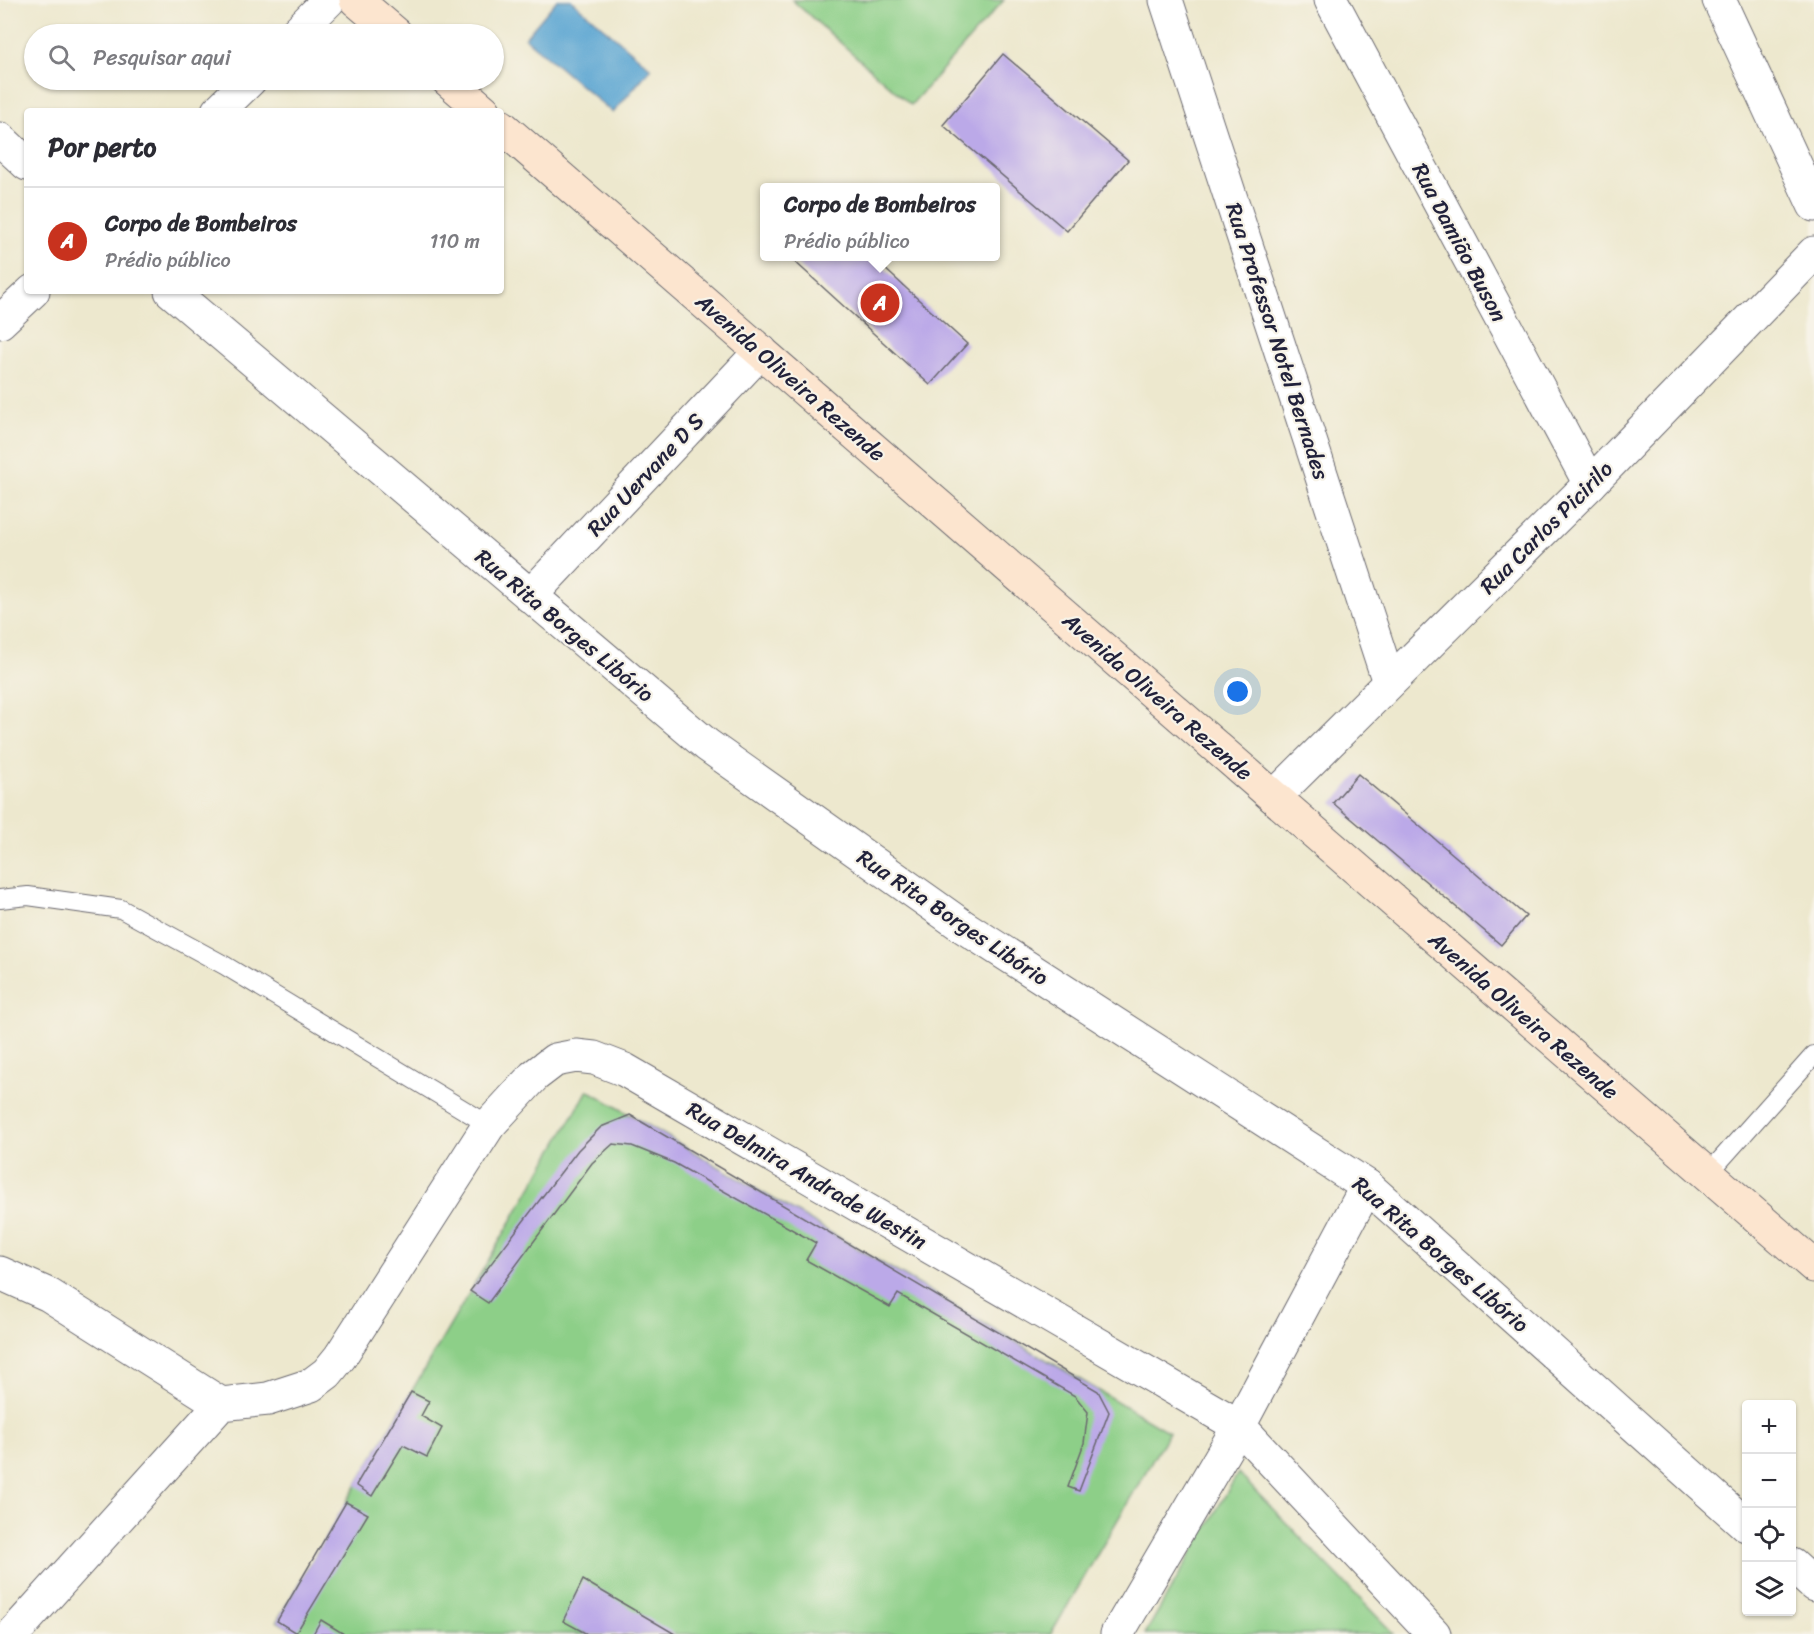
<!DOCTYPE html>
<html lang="pt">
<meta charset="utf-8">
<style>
:root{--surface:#fff;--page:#f2f2f3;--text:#2b2b33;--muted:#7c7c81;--line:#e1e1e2;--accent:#c8321e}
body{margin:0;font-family:Sriracha,sans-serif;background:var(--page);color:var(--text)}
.controls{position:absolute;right:18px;bottom:18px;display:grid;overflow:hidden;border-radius:6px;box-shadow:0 2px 4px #0004}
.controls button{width:54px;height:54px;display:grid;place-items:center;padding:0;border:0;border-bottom:2px solid var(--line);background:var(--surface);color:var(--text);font:30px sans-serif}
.you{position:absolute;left:1238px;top:692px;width:21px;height:21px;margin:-15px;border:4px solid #fff;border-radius:50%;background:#1a73e8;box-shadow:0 0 0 9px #1a73e833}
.badge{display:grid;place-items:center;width:39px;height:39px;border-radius:50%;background:var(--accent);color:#fff;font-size:20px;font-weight:700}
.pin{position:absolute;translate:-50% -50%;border:3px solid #fff;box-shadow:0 2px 6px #0006}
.popup{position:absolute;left:760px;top:183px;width:240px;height:78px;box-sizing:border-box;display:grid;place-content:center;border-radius:6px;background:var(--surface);filter:drop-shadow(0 2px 4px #0005);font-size:20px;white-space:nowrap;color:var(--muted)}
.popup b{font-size:22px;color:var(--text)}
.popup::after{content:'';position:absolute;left:50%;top:100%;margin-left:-12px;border:12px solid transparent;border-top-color:var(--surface)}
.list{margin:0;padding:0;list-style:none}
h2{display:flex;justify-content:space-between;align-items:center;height:78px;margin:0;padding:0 24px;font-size:26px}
h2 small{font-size:20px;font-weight:400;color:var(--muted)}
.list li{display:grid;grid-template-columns:39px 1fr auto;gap:18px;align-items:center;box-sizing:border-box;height:108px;padding:0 24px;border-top:2px solid var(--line)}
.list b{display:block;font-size:22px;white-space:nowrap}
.list p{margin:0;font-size:20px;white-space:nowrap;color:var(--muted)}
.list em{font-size:20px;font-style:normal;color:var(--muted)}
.icon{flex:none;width:33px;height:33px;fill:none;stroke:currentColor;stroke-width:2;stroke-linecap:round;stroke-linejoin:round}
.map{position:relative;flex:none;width:1814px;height:1634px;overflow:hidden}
.search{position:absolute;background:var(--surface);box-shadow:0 2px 4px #0004;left:24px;top:24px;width:480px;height:66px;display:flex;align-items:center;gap:15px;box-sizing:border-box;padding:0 21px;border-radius:33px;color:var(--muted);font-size:22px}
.panel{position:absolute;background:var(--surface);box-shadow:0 2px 4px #0004;left:24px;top:108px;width:480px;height:186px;border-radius:6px}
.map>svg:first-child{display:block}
.green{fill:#8dcf88;stroke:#587862;stroke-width:1.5}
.water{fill:#5aa5d2;stroke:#3e6486;stroke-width:1.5}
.building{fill:#bba9e8}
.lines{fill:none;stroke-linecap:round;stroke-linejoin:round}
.service-casing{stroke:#69676e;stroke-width:20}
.minor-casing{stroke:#69676e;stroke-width:35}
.secondary-casing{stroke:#69676e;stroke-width:35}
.service{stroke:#fff;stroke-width:18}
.minor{stroke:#fff;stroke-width:33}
.secondary{stroke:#fce5cf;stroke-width:33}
.labels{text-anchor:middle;stroke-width:4.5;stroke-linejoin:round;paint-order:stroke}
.street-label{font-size:22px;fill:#22223b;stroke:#f7f3e8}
</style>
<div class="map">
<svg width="1814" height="1634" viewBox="0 0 1814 1634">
<rect width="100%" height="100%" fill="#f7f3e8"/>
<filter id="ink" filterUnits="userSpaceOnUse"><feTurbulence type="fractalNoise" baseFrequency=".0167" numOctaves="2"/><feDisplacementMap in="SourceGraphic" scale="12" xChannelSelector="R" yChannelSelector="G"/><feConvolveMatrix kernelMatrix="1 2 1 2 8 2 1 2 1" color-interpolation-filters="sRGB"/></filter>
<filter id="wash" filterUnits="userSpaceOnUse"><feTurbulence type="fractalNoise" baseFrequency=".008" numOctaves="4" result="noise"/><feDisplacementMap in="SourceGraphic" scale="24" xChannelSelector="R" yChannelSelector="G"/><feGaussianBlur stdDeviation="1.35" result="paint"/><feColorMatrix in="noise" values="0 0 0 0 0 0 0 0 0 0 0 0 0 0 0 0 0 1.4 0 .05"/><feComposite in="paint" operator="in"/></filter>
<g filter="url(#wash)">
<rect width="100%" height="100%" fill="#ede8ce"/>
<!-- green -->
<g class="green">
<polygon points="792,0 1004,0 911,105"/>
<polygon points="588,1090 1169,1432 1051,1634 298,1634 277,1621"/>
<polygon points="1238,1473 1394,1634 1145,1634"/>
</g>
<!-- water -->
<polygon class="water" points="557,0 571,0 651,68 613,113 525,38"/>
<g id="blocks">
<!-- building -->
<g class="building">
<polygon points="1003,54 1128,160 1067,231 943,125"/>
<polygon points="796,256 871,256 967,344 930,385 793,260"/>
<polygon points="1358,774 1526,916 1501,945 1333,803"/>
<polygon points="630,1115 1098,1391 1109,1412 1079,1491 1068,1487 1084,1443 1088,1412 1075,1396 898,1294 890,1307 806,1260 816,1243 674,1163 632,1146 613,1144 592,1163 488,1303 470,1291 578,1150 601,1127"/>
<polygon points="411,1392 429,1401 421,1416 442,1428 427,1457 403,1445 372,1496 356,1485"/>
<polygon points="346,1502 368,1514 296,1633 277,1621"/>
<polygon points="583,1580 675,1634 587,1634 563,1621"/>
<polygon points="321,1620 344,1634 313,1634"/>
</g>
</g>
</g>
<g filter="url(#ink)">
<use href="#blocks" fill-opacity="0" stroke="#69676e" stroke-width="1.5"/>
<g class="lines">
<!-- service casing -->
<g class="service-casing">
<g id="service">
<polyline points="0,899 28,896 121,909 224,965 489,1125"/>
<polyline points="1708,1174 1814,1055"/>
</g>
</g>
<!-- minor casing -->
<g class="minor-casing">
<g id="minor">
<polyline points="1166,0 1389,682"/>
<polyline points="1331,0 1590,484"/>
<polyline points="1719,0 1814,205"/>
<polyline points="295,34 329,0"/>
<polyline points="218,111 250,80"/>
<polyline points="0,139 27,164"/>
<polyline points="171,291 707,745 964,927 1367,1186 1746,1525"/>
<polyline points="0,322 33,291"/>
<polyline points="530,596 761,351"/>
<polyline points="1274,797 1590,484 1814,253"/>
<polyline points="0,1273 49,1295 221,1404"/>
<polyline points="221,1404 268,1399 311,1385 327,1373 340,1357 489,1125 534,1076 555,1060 576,1056 594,1058 625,1070 1239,1426 1434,1634"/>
<polyline points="1792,1565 1814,1585"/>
<polyline points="13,1634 221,1404"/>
<polyline points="1117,1634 1239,1426 1367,1186"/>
</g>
</g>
<!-- secondary casing -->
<g class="secondary-casing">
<g id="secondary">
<polyline points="356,0 396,34"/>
<polyline points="448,80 484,111"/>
<polyline points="501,126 1814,1266"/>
</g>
</g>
<!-- service -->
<use href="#service" class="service"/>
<!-- minor -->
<use href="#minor" class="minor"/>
<!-- secondary -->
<use href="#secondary" class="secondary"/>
</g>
</g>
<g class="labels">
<!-- street labels -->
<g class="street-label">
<text transform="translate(1460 242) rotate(62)" y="8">Rua Damião Buson</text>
<text transform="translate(1278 341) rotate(72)" y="8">Rua Professor Notel Bernades</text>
<text transform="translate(791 377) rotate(41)" y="8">Avenida Oliveira Rezende</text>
<text transform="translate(645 474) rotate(-47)" y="8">Rua Uervane D S</text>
<text transform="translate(1546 527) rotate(-45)" y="8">Rua Carlos Picirilo</text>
<text transform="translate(565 625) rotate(40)" y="8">Rua Rita Borges Libório</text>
<text transform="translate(1158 696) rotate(41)" y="8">Avenida Oliveira Rezende</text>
<text transform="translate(953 917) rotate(34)" y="8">Rua Rita Borges Libório</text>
<text transform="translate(1524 1015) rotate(41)" y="8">Avenida Oliveira Rezende</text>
<text transform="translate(807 1175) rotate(30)" y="8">Rua Delmira Andrade Westin</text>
<text transform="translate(1441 1254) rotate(41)" y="8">Rua Rita Borges Libório</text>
</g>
</g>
</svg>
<div class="controls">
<button>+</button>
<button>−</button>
<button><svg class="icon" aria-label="locate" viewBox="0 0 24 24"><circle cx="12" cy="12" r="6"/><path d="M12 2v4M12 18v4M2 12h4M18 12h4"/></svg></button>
<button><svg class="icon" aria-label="layers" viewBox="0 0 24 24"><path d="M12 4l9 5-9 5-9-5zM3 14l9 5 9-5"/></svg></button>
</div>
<div class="you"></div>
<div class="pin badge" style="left:880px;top:303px">A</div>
<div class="popup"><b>Corpo de Bombeiros</b>Prédio público</div>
<div class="search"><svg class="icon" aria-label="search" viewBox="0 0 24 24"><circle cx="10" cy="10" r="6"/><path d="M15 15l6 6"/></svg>Pesquisar aqui</div>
<section class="panel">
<h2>Por perto<small></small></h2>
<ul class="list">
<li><span class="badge">A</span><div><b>Corpo de Bombeiros</b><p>Prédio público</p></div><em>110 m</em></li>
</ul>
</section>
</div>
